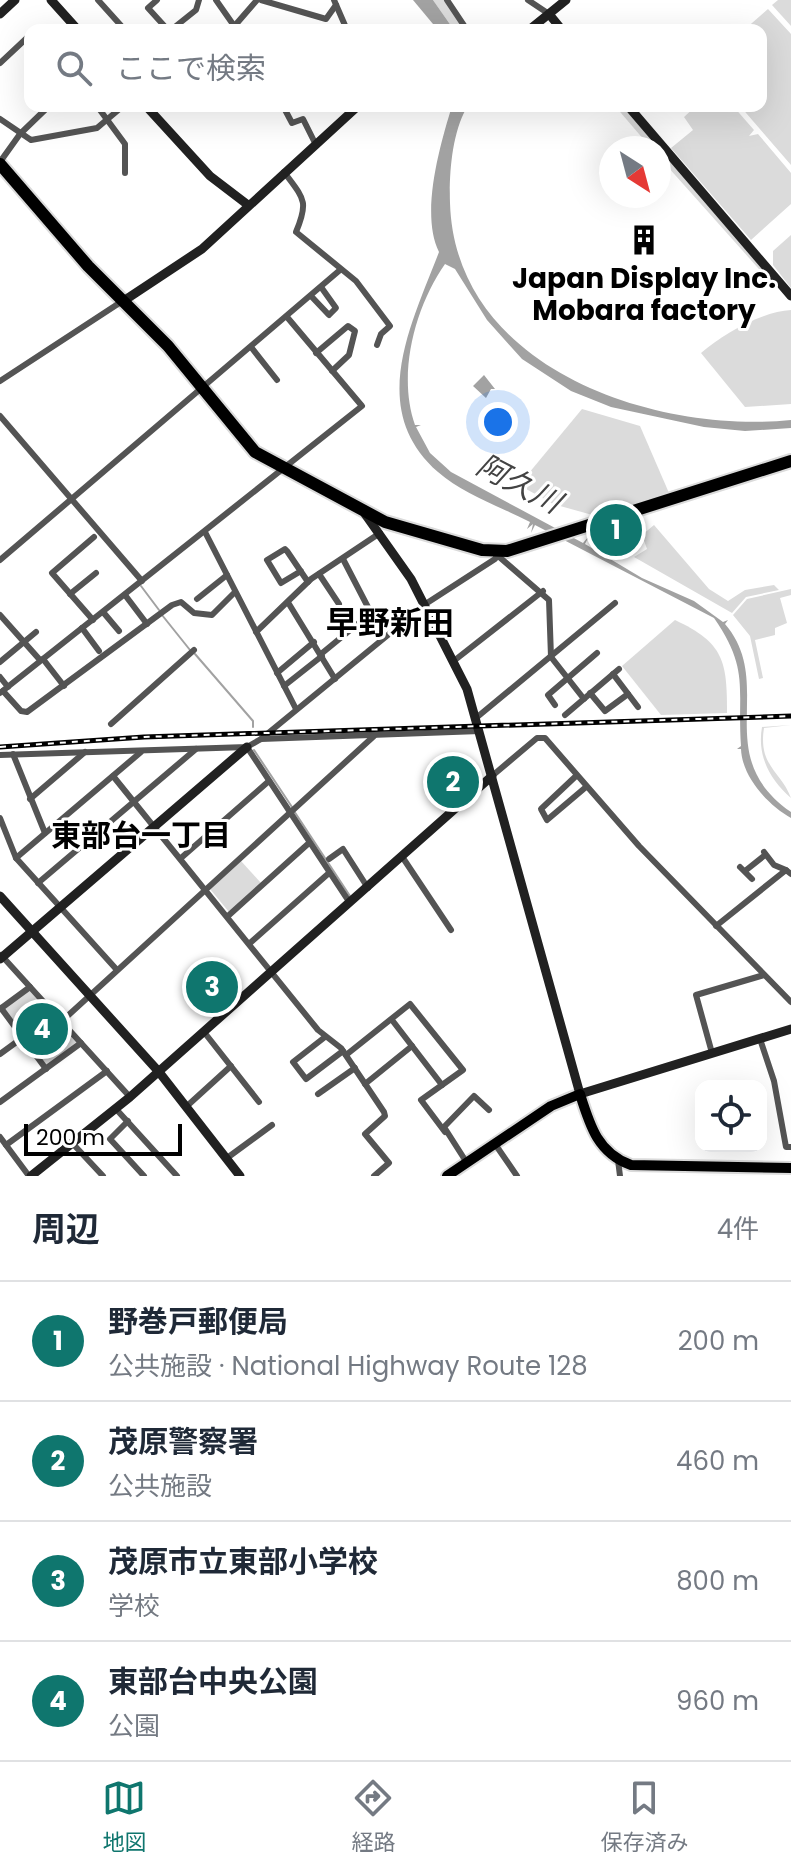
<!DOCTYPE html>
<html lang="ja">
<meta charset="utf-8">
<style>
:root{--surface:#fff;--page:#f6f6f7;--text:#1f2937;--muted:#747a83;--line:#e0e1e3;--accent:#0f766e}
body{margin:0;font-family:Poppins,"Noto Sans JP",sans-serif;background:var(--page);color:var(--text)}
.controls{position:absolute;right:24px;bottom:24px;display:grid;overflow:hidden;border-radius:16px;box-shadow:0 8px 32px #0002}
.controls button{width:72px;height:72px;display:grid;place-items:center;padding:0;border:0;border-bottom:2px solid var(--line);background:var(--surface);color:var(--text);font:40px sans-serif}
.compass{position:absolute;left:599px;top:136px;width:72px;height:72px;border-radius:50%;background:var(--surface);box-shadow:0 8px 32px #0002;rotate:144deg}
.scale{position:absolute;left:24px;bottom:20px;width:158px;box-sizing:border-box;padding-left:8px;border:4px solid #000;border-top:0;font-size:22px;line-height:28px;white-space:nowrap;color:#000;-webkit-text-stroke:6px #fff;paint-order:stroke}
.you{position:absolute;left:498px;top:422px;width:28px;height:28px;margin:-20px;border:6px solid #fff;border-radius:50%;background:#1a73e8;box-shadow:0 0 0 12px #1a73e833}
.badge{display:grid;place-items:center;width:52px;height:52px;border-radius:50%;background:var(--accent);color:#fff;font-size:26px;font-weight:700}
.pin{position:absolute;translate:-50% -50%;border:4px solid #fff;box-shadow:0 2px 8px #0006}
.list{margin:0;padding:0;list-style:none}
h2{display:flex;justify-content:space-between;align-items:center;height:104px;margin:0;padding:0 32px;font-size:34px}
h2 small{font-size:26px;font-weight:400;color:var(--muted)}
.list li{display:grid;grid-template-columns:52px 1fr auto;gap:24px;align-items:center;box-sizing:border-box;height:120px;padding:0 32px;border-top:2px solid var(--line)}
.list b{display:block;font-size:30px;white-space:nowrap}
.list p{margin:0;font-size:26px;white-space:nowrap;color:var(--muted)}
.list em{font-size:26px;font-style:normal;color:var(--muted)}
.icon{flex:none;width:44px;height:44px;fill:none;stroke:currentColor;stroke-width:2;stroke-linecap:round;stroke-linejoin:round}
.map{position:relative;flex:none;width:791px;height:1176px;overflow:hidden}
.search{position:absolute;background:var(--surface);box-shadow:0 8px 32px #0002;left:24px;right:24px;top:24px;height:88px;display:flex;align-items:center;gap:20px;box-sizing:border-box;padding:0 28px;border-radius:16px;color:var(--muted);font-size:30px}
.sheet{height:584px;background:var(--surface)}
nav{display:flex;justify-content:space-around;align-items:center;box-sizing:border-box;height:112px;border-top:2px solid var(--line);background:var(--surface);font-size:22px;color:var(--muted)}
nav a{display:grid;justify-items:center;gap:4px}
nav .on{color:var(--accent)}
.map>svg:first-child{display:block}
.green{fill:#dbdbdb}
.water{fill:#a2a2a2}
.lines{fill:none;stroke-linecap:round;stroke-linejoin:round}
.stream{stroke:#a2a2a2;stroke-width:2}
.primary-casing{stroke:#dbdbdb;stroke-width:14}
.highway-casing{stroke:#dbdbdb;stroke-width:16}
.street{stroke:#545454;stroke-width:6}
.secondary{stroke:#212121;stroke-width:9}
.primary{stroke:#000;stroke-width:10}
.highway{stroke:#000;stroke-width:12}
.rail-casing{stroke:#000;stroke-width:5}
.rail{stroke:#fff;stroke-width:2;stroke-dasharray:6;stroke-linecap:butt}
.labels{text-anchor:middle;stroke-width:6;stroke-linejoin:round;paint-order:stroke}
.poi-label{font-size:28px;font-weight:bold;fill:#000;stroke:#fff}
.water-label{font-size:30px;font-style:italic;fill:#434343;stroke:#fff}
.neighbourhood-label{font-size:30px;font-weight:bold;fill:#000;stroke:#fff}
.quarter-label{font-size:32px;font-weight:bold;fill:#000;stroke:#fff}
</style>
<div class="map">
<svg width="791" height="1176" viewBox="0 0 791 1176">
<rect width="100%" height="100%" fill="#fff"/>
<!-- green -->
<g class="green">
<polygon points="433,0 444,0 465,30 454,30"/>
<polygon points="778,0 791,0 791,26 772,5"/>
<polygon points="768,9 791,34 791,165 740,106 761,106 761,30 744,30"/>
<polygon points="615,106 622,106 659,148 651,148"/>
<polygon points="696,106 733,106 754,130 749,136 758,134 791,173 791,204 751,240 671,148 693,130 684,117"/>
<polygon points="659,148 777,285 775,287 659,157"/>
<polygon points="791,235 791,288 773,265 773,251"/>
<path d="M791 310V404L745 407 701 353C724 333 764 311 791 310Z"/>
<polygon points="582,409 640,426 669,493 596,516 553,504 519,485"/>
<polygon points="654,525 709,589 728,601 745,590 774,585 779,590 746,597 732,613 634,557 647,549 642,535"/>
<polygon points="791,589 791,595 780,598 787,623 775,628 775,635 755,640 763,678 759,679 750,636 733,615 747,599"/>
<path d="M675 620C724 643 727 661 727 713L661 715 622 666Z"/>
<path d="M791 725 764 728C758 766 781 771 791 798 769 779 757 755 762 727Z"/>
<polygon points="241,861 261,883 229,912 210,889"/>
<polygon points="30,990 78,1043 46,1067 3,1008"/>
</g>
<!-- water -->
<g class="water">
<polygon points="413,0 433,0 454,30 438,30"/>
<path d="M452 106 466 109C452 134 449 174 450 203 455 368 653 434 791 420V428L745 431 704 427 611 407 571 391 522 359 487 320 455 269 445 264C415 307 397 374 415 425H421L416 427 430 453 451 472 583 543 589 536 585 544 642 578 694 601 723 622 728 620 725 624C777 685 709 755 791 812V818C768 805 742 777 741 749H737L741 746C737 688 750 670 714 618L535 525 531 533 533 524 527 529 530 522C501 507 463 494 438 472 366 409 412 323 439 252 420 214 440 145 452 106Z"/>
<polygon points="484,375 495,389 491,389 486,398 473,386"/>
</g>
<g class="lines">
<!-- stream -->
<g class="stream">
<polyline points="141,586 159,610"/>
<polyline points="162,615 190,650"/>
<polyline points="195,654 253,721 253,727"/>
<polyline points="254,750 292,807"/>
<polyline points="294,811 350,896"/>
</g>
<!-- primary casing -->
<g class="primary-casing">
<path id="primary" d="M447 1176 551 1106 580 1094C590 1126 598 1153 631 1165L791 1168"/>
</g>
<!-- highway casing -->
<g class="highway-casing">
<polyline id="highway" points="0,164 88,266 168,346 255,452 385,522 482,550 507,551 791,461"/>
</g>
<!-- street -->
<g class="street">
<polyline points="98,0 125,30"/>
<polyline points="157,0 148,8 168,30"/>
<polyline points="216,0 237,30"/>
<polyline points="261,0 326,19 336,5"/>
<polyline points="334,0 347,30"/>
<polyline points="447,0 467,30"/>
<polyline points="528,0 549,14"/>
<polyline points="171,30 196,10 199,0"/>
<polyline points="231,30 257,0"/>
<polyline points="0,63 30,35"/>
<polyline points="30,78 30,81"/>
<polyline points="97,106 125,144 125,173"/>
<polyline points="283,106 292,123 303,119 315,143"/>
<polyline points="0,119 31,140 97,128 123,106"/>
<polyline points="0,162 20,134 49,106"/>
<path d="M284 172C304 199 309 201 296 232L356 281 390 326 381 334 377 345"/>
<polyline points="311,296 329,315 336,308 321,287"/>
<polyline points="251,347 277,380"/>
<polyline points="316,353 348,326 355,331 349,355 332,371"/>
<polyline points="0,381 124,300"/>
<polyline points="0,416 142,581"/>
<polyline points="205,532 296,709"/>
<polyline points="497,555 549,600 551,657 584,699"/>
<polyline points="0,560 340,270"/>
<polyline points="301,571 281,583 267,560 285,549 287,551 308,582"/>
<polyline points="319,574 339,604"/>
<polyline points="70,594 96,573"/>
<polyline points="125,595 147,624"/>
<polyline points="197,599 227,575"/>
<polyline points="289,604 335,679"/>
<polyline points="103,612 119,631"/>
<polyline points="0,615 40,660"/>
<polyline points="93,620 52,573 94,537"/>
<polyline points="82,628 99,651"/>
<polyline points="256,632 311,579 380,533"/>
<polyline points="321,654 371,613 343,559"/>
<polyline points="43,659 64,686"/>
<polyline points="455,660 543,591"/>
<polyline points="0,662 36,632"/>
<polyline points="277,673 314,642"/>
<polyline points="613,674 638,707"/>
<polyline points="0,677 8,687"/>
<polyline points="284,686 322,656"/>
<polyline points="3,691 21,711 27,712 172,605 181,602 194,613 212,615 235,592"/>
<polyline points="0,693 362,406 287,317"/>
<polyline points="590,693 605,711 628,694"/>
<polyline points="555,705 548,695 597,653"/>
<polyline points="565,715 619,669"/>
<polyline points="476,718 615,603"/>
<polyline points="111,724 194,650"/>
<polyline points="261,739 427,603 495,559 499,552"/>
<polyline points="247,747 350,903"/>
<polyline points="13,754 45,833"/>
<polyline points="0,755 247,747 261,739 480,731"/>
<polyline points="113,776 318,1030 341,1048 384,1112 385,1116 365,1134 389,1163 374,1176"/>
<polyline points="492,776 537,738 545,738 639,846 791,1002"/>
<polyline points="576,776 541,809 547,820 586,787"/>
<polyline points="30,799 85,752"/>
<polyline points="0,818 16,858 117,970"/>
<polyline points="764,852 774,865 786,870"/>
<polyline points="16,858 141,752"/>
<polyline points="181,858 269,781"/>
<polyline points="403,858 451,930"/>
<polyline points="329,859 343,849 368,888"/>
<polyline points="740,867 752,879"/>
<polyline points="745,871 765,855"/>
<polyline points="38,883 196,749"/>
<polyline points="228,916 309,843"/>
<polyline points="716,926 786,870 791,874"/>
<polyline points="250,943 329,873"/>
<polyline points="1,955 130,1097"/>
<polyline points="1,1008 46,1069"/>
<polyline points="0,1009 30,987"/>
<polyline points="392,1020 442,1085"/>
<polyline points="62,1021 374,736"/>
<polyline points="204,1032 259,1102"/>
<polyline points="325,1037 293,1062 306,1079 343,1051"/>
<polyline points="760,1039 774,1081 786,1147 791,1147"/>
<polyline points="712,1053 696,995 764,975"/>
<polyline points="0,1054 22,1038"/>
<polyline points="346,1055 410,1004 463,1070 421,1100 445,1132"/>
<polyline points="365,1084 412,1046"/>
<polyline points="318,1094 355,1068"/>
<polyline points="0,1102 81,1043"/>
<polyline points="187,1106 231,1066"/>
<polyline points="116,1109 177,1176"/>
<polyline points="128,1121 110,1139 144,1176"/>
<polyline points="0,1137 29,1176"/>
<polyline points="495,1144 517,1176"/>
<polyline points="6,1145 107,1071"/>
<polyline points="74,1145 103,1176"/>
<polyline points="227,1158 272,1125"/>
<polyline points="618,1160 620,1176"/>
<polyline points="467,1163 444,1127 474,1096 489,1110"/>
</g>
<!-- secondary -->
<g class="secondary">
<polyline points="51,0 78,30"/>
<polyline points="0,14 15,0"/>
<polyline points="549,14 562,30"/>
<polyline points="529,30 566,0"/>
<polyline points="146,106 210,176 248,205"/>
<polyline points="628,106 791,296"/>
<polyline points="125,300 202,249 358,106"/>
<polyline points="365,514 411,579 467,689 580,1094 791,1029"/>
<polyline points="0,896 159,1072 240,1176"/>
<polyline points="0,959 247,747"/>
<polyline points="31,1176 130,1097 492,776"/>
</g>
<!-- primary -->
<use href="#primary" class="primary"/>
<!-- highway -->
<use href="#highway" class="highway"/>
<!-- rail casing -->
<g class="rail-casing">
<polyline id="rail" points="0,747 144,737 791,716"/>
</g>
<!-- rail -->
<use href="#rail" class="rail"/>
</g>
<!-- icons -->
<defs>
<g id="building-bare" transform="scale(2.4)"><path d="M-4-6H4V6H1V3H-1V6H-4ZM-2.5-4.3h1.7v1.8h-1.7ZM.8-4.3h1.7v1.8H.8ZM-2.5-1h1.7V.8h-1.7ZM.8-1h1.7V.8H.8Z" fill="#000" stroke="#fff" stroke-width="2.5" paint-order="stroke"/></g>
</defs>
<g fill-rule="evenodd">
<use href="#building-bare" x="644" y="240"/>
</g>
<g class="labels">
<!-- poi labels -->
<g class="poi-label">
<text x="644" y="288">Japan Display Inc.<tspan x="644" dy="32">Mobara factory</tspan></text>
</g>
<!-- water labels -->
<g class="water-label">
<text transform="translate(519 484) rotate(28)" y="10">阿久川</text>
</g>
<!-- neighbourhood labels -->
<g class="neighbourhood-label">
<text x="141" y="846">東部台一丁目</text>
</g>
<!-- quarter labels -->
<g class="quarter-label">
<text x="390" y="634">早野新田</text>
</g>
</g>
</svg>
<div class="controls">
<button><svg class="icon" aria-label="locate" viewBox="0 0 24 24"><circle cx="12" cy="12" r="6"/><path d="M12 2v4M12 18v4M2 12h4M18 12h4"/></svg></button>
</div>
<svg class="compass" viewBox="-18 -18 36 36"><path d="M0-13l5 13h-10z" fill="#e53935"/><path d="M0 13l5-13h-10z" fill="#747a83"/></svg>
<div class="scale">200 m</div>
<div class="you"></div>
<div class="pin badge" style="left:616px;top:530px">1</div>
<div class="pin badge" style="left:453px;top:782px">2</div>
<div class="pin badge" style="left:212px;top:987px">3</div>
<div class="pin badge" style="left:42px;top:1029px">4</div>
<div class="search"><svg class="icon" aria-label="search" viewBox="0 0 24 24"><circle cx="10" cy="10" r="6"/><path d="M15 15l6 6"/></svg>ここで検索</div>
</div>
<section class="sheet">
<h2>周辺<small>4件</small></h2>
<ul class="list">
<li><span class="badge">1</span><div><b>野巻戸郵便局</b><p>公共施設 · National Highway Route 128</p></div><em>200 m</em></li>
<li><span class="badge">2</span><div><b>茂原警察署</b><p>公共施設</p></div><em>460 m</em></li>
<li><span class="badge">3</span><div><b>茂原市立東部小学校</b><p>学校</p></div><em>800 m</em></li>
<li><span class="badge">4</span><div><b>東部台中央公園</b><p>公園</p></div><em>960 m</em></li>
</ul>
</section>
<nav>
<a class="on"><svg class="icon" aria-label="map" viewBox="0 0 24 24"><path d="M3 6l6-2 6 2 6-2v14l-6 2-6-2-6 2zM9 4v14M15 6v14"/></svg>地図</a>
<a><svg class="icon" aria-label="directions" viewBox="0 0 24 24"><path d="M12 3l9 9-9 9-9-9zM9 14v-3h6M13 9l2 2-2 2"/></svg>経路</a>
<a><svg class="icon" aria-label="saved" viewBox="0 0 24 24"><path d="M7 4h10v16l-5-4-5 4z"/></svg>保存済み</a>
</nav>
